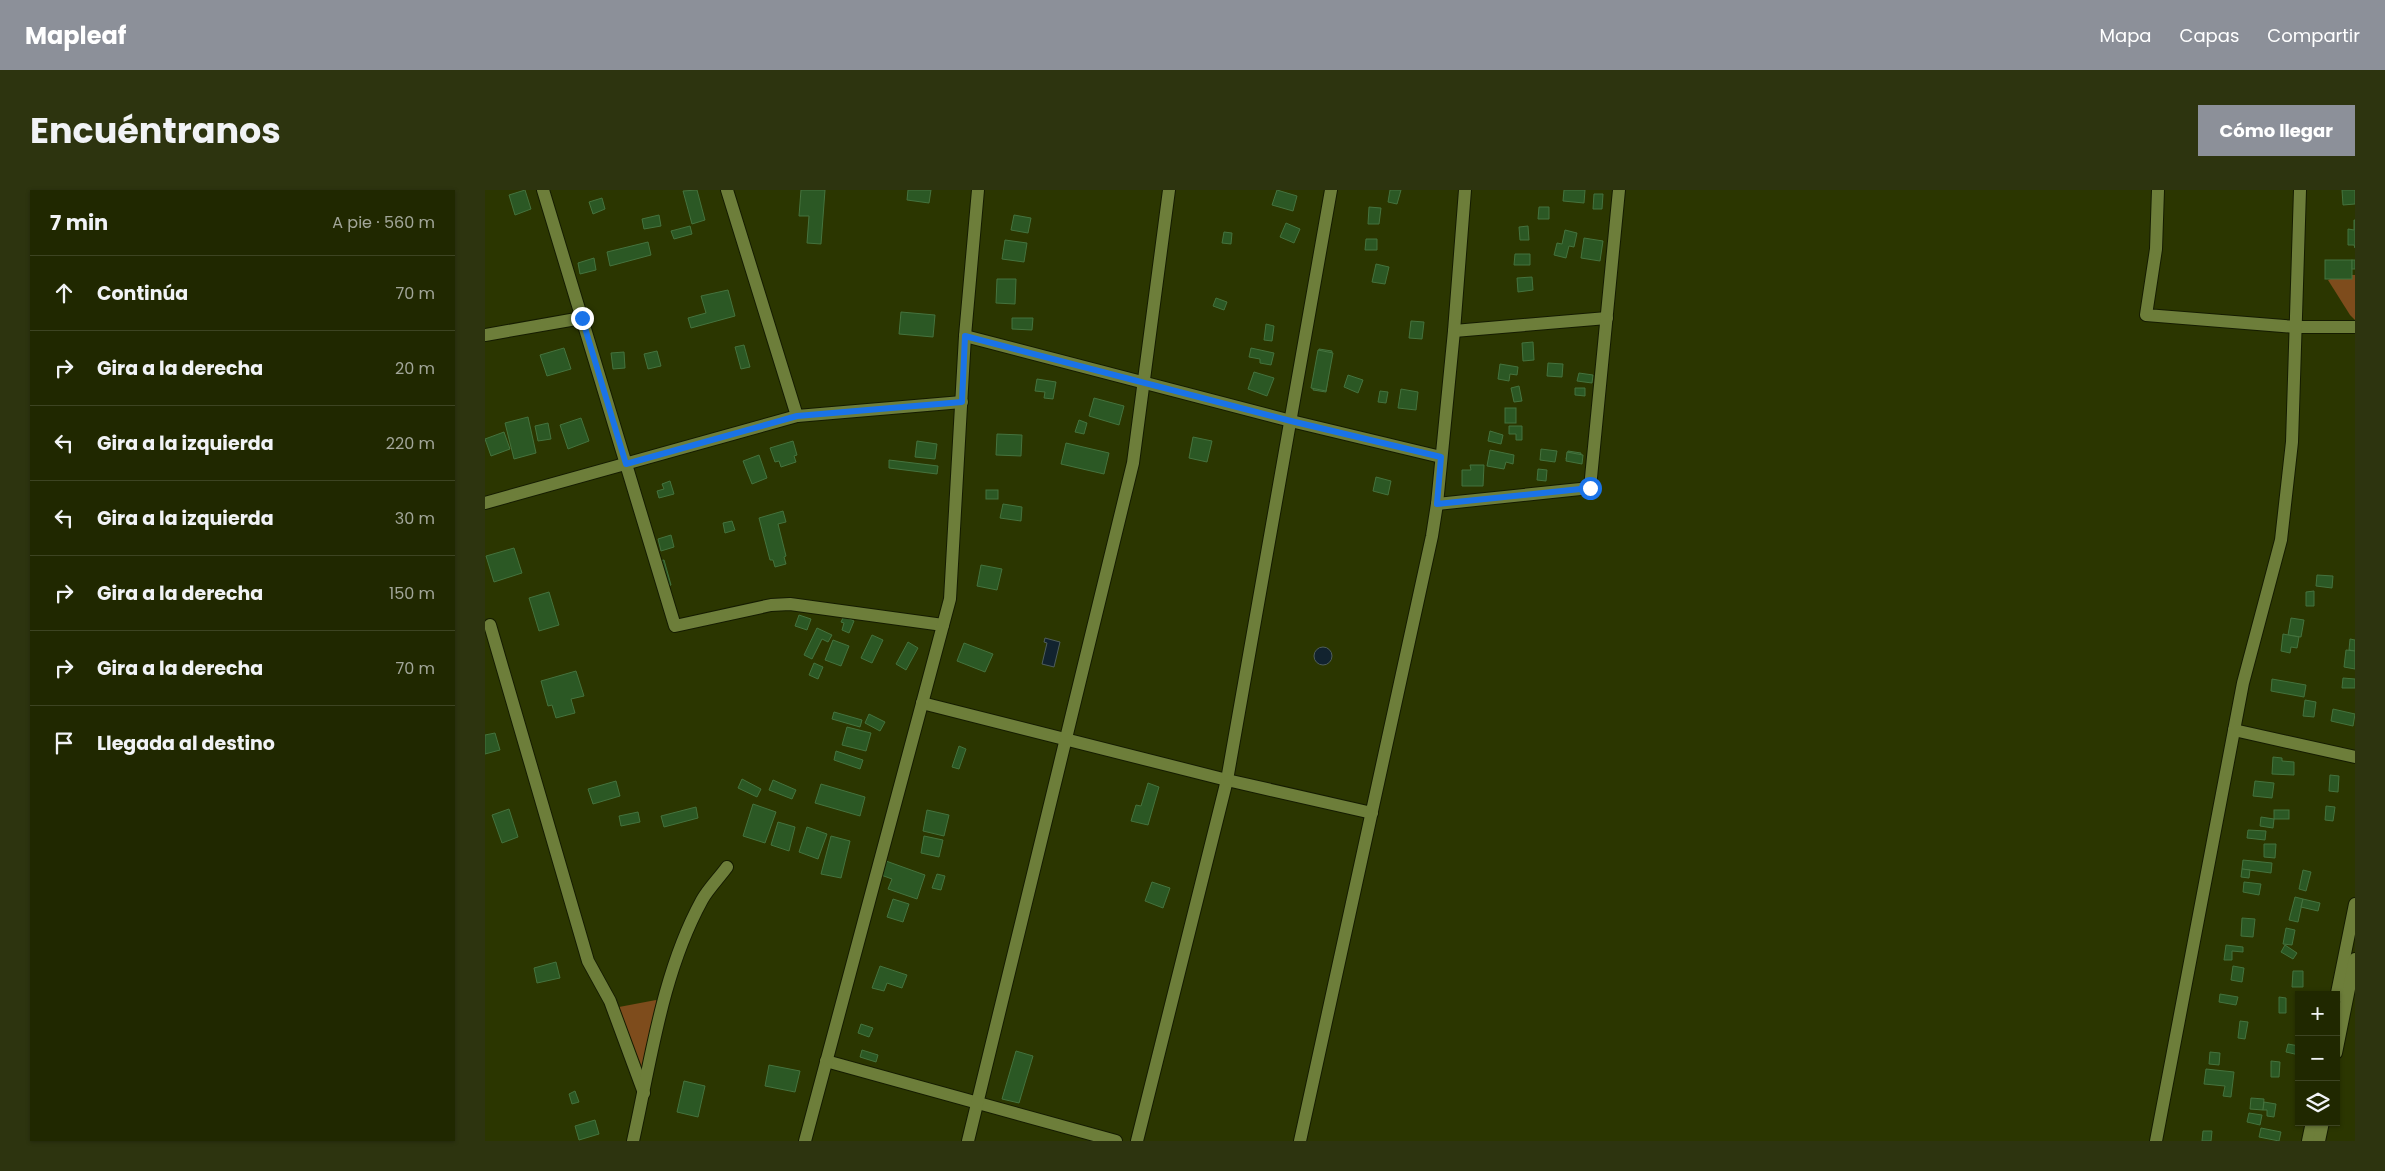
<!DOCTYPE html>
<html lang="es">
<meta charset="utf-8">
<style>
:root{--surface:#202800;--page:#2d340f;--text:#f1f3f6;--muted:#a2a699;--line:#3d4422;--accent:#8c9099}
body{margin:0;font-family:Poppins,sans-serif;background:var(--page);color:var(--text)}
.controls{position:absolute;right:15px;bottom:15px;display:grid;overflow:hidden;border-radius:0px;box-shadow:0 1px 4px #0004}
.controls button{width:45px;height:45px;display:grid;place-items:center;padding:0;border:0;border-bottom:1px solid var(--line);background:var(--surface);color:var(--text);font:25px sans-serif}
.stop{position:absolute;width:15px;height:15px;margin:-11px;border:4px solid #1a73e8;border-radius:50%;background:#fff}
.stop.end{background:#1a73e8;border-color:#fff;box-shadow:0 1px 5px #0008}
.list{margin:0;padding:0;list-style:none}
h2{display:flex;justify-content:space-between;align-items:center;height:65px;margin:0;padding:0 20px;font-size:21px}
h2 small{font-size:16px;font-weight:400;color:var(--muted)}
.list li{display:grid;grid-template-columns:32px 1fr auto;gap:15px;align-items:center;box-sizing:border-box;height:75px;padding:0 20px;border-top:1px solid var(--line)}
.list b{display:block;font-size:19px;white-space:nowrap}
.list em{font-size:16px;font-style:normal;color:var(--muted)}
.icon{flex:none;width:28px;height:28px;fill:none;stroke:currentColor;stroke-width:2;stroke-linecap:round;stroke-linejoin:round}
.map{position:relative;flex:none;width:1870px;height:951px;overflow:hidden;border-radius:0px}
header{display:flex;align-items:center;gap:30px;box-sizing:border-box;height:70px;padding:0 25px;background:var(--accent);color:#fff}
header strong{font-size:24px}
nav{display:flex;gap:28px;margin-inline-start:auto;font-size:18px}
.intro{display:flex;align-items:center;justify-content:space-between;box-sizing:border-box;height:120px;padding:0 30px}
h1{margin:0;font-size:35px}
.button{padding:12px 22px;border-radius:0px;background:var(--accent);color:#fff;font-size:18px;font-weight:700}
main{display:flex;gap:30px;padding:0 30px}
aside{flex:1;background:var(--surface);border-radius:0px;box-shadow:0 1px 4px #0004}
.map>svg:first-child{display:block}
.green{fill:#7e4c1c}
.water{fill:#12232f;stroke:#4e5d5b}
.building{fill:#2b5824;stroke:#45733e}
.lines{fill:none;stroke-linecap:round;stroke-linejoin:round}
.minor-casing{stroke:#151c00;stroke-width:14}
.minor{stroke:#6d7e3a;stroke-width:12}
.route{stroke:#1a73e8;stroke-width:6}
</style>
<header>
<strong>Mapleaf</strong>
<nav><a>Mapa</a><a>Capas</a><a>Compartir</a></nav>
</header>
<div class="intro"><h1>Encuéntranos</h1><a class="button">Cómo llegar</a></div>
<main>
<aside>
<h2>7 min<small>A pie · 560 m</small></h2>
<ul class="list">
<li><svg class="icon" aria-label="ahead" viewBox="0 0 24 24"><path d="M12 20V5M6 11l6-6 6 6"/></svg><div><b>Continúa</b></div><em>70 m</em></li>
<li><svg class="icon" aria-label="right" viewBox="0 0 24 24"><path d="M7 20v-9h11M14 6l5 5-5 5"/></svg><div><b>Gira a la derecha</b></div><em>20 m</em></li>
<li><svg class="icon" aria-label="left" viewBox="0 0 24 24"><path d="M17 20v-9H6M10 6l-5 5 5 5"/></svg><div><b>Gira a la izquierda</b></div><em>220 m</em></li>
<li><svg class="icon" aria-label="left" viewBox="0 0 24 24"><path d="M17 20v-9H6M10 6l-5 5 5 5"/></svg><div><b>Gira a la izquierda</b></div><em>30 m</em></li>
<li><svg class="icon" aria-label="right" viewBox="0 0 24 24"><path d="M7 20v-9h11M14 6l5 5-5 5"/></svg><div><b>Gira a la derecha</b></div><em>150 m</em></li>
<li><svg class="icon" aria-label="right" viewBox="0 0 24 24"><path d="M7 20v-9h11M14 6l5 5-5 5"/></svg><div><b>Gira a la derecha</b></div><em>70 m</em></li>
<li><svg class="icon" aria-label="arrive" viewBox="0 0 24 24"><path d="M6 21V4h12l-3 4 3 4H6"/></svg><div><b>Llegada al destino</b></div></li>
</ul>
</aside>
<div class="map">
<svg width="1870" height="951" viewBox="0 0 1870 951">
<rect width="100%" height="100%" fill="#2b3600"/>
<!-- green -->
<g class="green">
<polygon points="1856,85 1870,85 1870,130 1865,125 1843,90"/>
<polygon points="171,810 173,812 157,881 134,817"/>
</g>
<!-- water -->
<g class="water">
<polygon points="560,448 575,452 569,477 557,474 562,453 559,452"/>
<circle cx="838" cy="466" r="9"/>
</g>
<!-- building -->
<g class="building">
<polygon points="40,0 46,19 30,25 24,5"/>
<polygon points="212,0 220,30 207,34 198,1"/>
<polygon points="316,0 340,0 336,54 322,53 324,26 314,26"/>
<polygon points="423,0 446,0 444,13 422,10"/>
<polygon points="792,0 812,6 808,21 787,15"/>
<polygon points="905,0 916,0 912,14 903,12"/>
<polygon points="1079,0 1100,0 1099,13 1078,11"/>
<polygon points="1857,0 1870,0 1870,14 1858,15"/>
<polygon points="1109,4 1118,4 1117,19 1108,19"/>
<polygon points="117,8 120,19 108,24 104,12"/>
<polygon points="884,17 896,18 894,34 883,34"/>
<polygon points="1054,17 1064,17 1064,29 1053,29"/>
<polygon points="174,25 176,36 159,39 157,29"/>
<polygon points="529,25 546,28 543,43 526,40"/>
<polygon points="1869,30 1870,30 1870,58 1869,55 1863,55 1863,39 1869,40"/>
<polygon points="801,33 815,39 809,53 795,47"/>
<polygon points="205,36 207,44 189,49 186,41"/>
<polygon points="1043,36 1044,50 1035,50 1034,37"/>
<polygon points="1080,40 1092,43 1089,57 1084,56 1081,68 1069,65 1072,53 1077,54"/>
<polygon points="739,42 747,43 746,54 737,53"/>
<polygon points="1099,48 1118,51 1115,71 1096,68"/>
<polygon points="881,49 892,49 892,60 880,60"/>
<polygon points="520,50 542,53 539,72 517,69"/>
<polygon points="163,52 166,65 125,76 122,62"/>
<polygon points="1030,64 1045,64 1045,75 1029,75"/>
<polygon points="109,68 111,80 95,84 93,73"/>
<rect x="1840" y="70" width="27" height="19"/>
<rect x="1867" y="70" width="3" height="9"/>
<polygon points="891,74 904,77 900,94 887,92"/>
<polygon points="1047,87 1048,100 1033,102 1032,88"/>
<polygon points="512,89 531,89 530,114 511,113"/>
<polygon points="243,100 250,126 206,138 203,128 221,123 216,106"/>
<polygon points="731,108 742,112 739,120 728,116"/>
<polygon points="416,122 450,125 448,147 414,144"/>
<polygon points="527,128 548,128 547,140 527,139"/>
<polygon points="926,131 939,132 937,149 924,148"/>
<polygon points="781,134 789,136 787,151 779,150"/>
<polygon points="1048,152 1049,170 1038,171 1037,153"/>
<polygon points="259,155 265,177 256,179 250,157"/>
<polygon points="79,158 86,179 62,186 55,165"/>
<polygon points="766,158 789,163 786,175 775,173 775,169 764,167"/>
<polygon points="834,159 847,161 841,202 828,200"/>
<polygon points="833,160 848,163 841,201 826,198"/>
<polygon points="172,161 176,176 163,179 159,164"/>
<polygon points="139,162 140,178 128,179 126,163"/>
<polygon points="1063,173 1078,174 1077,187 1062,186"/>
<polygon points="1015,174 1033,177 1032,185 1025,184 1024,191 1013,189"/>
<polygon points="769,182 789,188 782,206 763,199"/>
<polygon points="1094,183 1108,185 1107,193 1092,191"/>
<polygon points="863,185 878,190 873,203 859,197"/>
<polygon points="552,189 571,192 568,209 559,208 560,202 550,201"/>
<polygon points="1034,196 1037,211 1029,212 1026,198"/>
<polygon points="1090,198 1100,198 1100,206 1090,205"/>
<polygon points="916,199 933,202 931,220 913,218"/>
<polygon points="895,201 903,202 901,213 893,212"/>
<polygon points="609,208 639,216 634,235 604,226"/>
<rect x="1020" y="218" width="11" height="15"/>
<polygon points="43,227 51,263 29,269 20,233"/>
<polygon points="96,228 104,251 83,259 75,235"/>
<polygon points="594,230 602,233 599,244 590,242"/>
<polygon points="63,233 66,249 53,251 50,236"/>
<polygon points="1024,236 1037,236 1037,250 1031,250 1031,244 1024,244"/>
<polygon points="1005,241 1018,245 1016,254 1003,251"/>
<polygon points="19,242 25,259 6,266 0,249"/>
<polygon points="512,244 537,245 536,266 511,265"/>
<polygon points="708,247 727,251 722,272 704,268"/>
<polygon points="308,251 312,265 309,266 311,272 296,277 294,271 290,272 285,258"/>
<polygon points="432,251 452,254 450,269 430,267"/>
<polygon points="581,253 624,263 619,284 576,274"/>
<polygon points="1056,259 1072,261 1070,272 1055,270"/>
<polygon points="1005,260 1029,265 1028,274 1021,272 1019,279 1002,276"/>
<polygon points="1083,261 1096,263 1095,272 1081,269"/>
<polygon points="1082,262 1098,265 1097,274 1081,271"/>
<polygon points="274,265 282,288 267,294 258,271"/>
<polygon points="404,270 453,276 452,284 404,278"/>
<polygon points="985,275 999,275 998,296 977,296 977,280 986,280"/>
<polygon points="1053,279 1062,280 1061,291 1052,290"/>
<polygon points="891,287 906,291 903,305 888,301"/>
<polygon points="185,291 189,304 174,308 172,301 179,299 177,294"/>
<rect x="501" y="300" width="12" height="9"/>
<polygon points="518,314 537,317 536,331 515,328"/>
<polygon points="298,321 301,332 293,334 301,366 299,367 301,374 290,377 288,370 285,370 274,328"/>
<polygon points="247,331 250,340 240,343 238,333"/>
<polygon points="186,345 189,357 176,361 173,349"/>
<polygon points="29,358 37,383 9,392 1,366"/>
<polygon points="179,370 186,395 181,397 174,371"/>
<polygon points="496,375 517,379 512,400 492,396"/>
<polygon points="1832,385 1848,386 1847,398 1831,396"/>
<polygon points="1829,401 1829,416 1821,416 1821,402"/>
<polygon points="64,402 74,435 54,441 44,408"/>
<polygon points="314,425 326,429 322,440 310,436"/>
<polygon points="359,426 369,431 364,443 357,440 359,433 356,432"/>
<polygon points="1806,428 1819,430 1816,447 1803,445"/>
<polygon points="332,438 347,445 343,452 337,449 327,469 319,465"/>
<polygon points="1798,444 1814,447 1812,458 1806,457 1805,463 1796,461"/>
<polygon points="387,445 398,450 387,473 376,468"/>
<polygon points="1865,449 1870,450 1870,461 1864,460"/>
<polygon points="348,450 364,456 356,476 340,470"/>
<polygon points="423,452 433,458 421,480 411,474"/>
<polygon points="479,453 508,464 500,482 472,471"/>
<polygon points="1861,460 1870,461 1870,479 1859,477"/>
<polygon points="329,473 338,477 333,489 324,485"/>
<polygon points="91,481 99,506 86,509 90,523 71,528 67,515 63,516 56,491"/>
<polygon points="1858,488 1870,489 1870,498 1857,498"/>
<polygon points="1787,489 1821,495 1819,507 1786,501"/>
<polygon points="1820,510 1831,512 1829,527 1818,526"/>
<polygon points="1848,519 1870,524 1868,536 1846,531"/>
<polygon points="349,522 377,530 375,537 347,529"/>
<polygon points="384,524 400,532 395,541 380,533"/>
<polygon points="362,537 386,543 381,561 357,555"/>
<polygon points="10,543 15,560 0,564 0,545"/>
<polygon points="474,556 481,559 474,579 467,577"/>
<polygon points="351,561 378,570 375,579 349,570"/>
<polygon points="1788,567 1797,568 1797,571 1809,572 1809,585 1787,584"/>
<polygon points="1845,585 1854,586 1853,602 1844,601"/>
<polygon points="257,589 276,599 272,607 253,598"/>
<polygon points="288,590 311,600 307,609 284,600"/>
<polygon points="131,591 135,606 108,614 103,599"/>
<polygon points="1770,591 1789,593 1787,608 1768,606"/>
<polygon points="663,593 674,597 663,635 646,631 651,615 656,616"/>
<polygon points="336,594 380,607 375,626 330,613"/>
<polygon points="268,614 291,622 280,653 258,646"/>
<polygon points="1841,616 1850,617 1848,631 1840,630"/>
<polygon points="211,617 213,628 179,637 176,626"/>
<polygon points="24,619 33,647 17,653 7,625"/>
<polygon points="442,620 464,625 459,646 438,641"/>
<rect x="1789" y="620" width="15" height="9"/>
<polygon points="153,622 155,632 136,636 134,626"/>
<polygon points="1776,627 1789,629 1788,638 1775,636"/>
<polygon points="293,632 310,637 304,661 286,655"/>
<polygon points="322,637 342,644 333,669 314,662"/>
<polygon points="1763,640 1781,641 1780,650 1762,648"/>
<polygon points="346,646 365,651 356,688 336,684"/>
<polygon points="439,646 458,650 454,667 436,663"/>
<polygon points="1779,654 1791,654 1790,668 1779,667"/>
<polygon points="1758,670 1787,673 1786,683 1757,679"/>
<polygon points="401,671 440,685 432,709 403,699 407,689 396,685"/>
<polygon points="1757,679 1765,680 1764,688 1756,687"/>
<polygon points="1818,680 1826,682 1821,701 1814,699"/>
<polygon points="452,684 460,686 456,700 447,698"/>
<polygon points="667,692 685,698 678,718 660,711"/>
<polygon points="1759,692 1776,694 1774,705 1758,702"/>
<polygon points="1810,707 1818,709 1813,732 1804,730"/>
<polygon points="408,709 424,714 418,732 402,727"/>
<polygon points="1818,709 1835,713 1833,721 1816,717"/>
<polygon points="1757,728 1770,729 1768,747 1756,746"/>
<polygon points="1801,738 1810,740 1807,755 1798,754"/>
<polygon points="1741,755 1758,757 1758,762 1747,761 1747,770 1739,770"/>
<polygon points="1800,755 1812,763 1808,769 1796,762"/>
<polygon points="71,772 75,788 52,793 49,778"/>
<polygon points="395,776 422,785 417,798 402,793 399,801 387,798"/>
<polygon points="1748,776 1759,778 1757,792 1746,790"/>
<polygon points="1808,781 1818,781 1818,797 1807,797"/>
<polygon points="1735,804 1753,807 1751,815 1734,812"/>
<polygon points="1794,807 1801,808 1801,823 1794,823"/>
<polygon points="1755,831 1763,832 1760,849 1753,848"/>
<polygon points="376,834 388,838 384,847 373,843"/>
<polygon points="1803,854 1814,856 1814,865 1801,862"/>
<polygon points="377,860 393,865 391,872 375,867"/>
<polygon points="531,861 548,866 534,913 517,909"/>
<polygon points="1725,862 1735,863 1734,875 1724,874"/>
<polygon points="1786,871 1795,872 1794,887 1786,887"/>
<polygon points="284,875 315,881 310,902 280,896"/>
<polygon points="1721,879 1749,882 1746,907 1738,906 1740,896 1719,894"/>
<polygon points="199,891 220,896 213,927 192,922"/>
<polygon points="90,901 94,912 87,914 84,904"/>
<polygon points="1766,908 1779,909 1778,920 1765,919"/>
<polygon points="1779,912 1791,914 1789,927 1782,926 1782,920 1778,920"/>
<polygon points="1764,923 1777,925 1775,935 1762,932"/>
<polygon points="110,930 114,944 94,950 90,936"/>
<polygon points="1776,938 1796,942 1794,951 1774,947"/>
<polygon points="1718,941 1727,941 1726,951 1717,951"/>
</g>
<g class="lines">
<!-- minor casing -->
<g class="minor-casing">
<g id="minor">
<polyline points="58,0 190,436 286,415 305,414 458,435"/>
<polyline points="242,0 312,226"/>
<polyline points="1673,0 1671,59 1661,125 1811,137 1870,137"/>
<polyline points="969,141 1122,128"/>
<polyline points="0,145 97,128"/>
<polyline points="480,146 806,231 956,267"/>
<polyline points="0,313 312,226 477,212"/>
<polyline points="952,314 1105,298 1134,0"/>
<polyline points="5,435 103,771 125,811 159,903"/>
<polyline points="437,513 742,590 887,623"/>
<polyline points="1749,540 1870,567"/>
<polyline points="1851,808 1870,714"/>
<polyline points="1851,863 1870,769"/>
<polyline points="341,871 631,951"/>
<path d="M148 951C166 870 177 783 217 710 223 699 234 688 242 677"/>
<polyline points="320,951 465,409 480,146 493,0"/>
<polyline points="483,951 648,273 684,0"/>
<polyline points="652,951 742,590 846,0"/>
<polyline points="815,951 947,346 952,314 969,141 980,0"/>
<polyline points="1671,951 1758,493 1796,350 1807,252 1815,0"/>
<polyline points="1823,951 1827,932"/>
<polyline points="1834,951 1838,932"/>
</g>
</g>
<!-- minor -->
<use href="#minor" class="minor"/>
</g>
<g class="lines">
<!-- route -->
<polyline class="route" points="97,128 141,274 312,226 477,212 480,146 806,231 956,267 952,314 1105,298"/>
</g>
</svg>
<div class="controls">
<button>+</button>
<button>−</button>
<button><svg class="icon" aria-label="layers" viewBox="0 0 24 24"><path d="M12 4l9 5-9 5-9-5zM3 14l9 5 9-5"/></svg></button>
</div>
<div class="stop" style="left:1105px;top:298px"></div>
<div class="stop end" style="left:97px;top:128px"></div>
</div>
</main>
